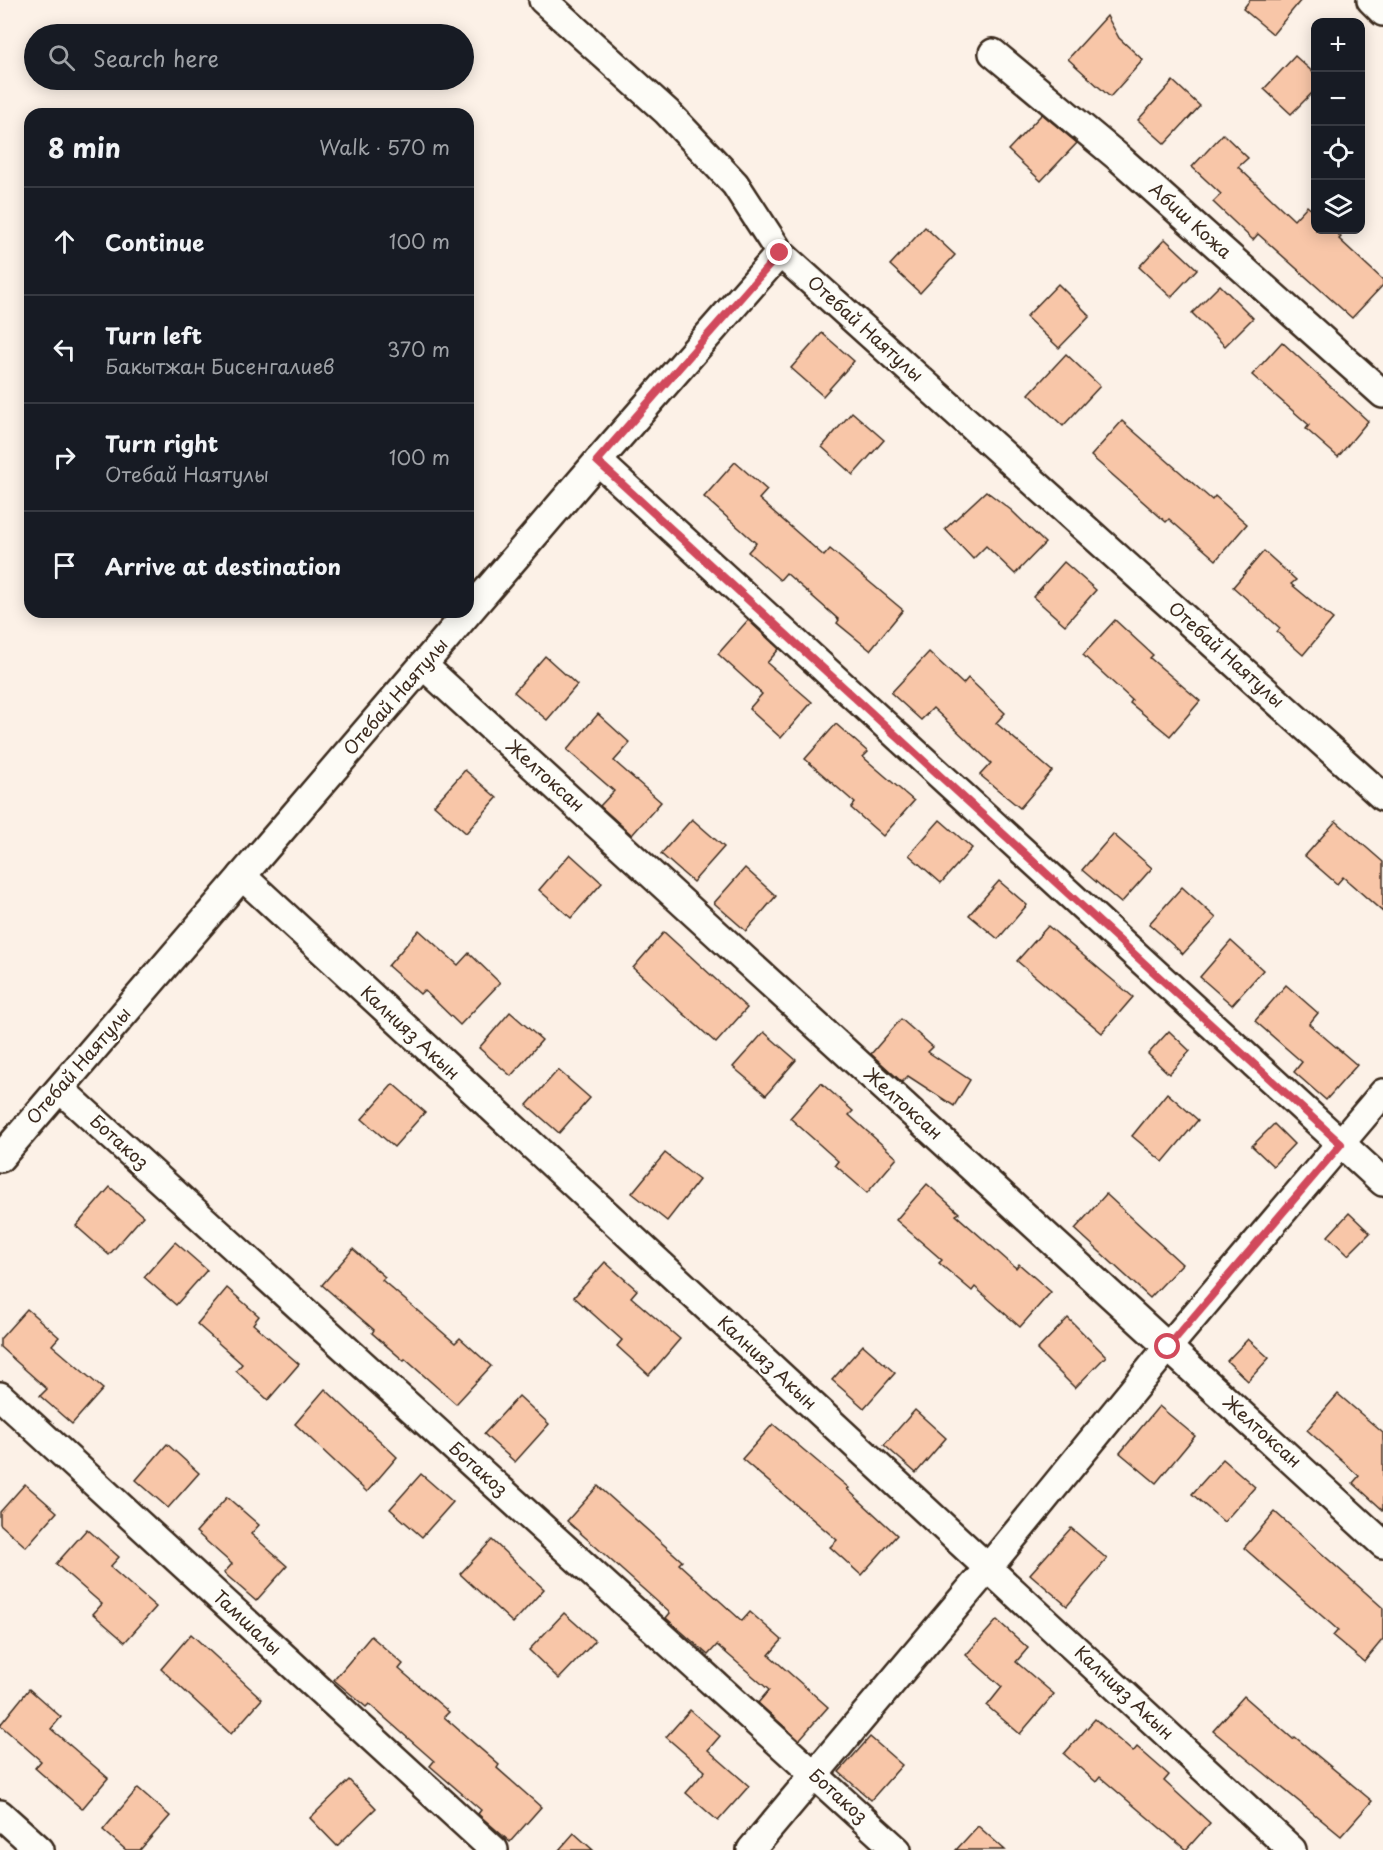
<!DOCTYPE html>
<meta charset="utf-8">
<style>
:root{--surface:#171b24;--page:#242831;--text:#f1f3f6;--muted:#9ea1a6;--line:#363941}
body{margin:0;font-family:"Playpen Sans",sans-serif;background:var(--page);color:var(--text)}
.controls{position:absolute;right:18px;top:18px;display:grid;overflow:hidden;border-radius:12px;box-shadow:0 3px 15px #0003}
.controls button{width:54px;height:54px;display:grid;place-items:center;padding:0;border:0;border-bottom:2px solid var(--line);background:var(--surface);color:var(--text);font:30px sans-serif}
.stop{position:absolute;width:18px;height:18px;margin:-14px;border:4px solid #d1495b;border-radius:50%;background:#fff}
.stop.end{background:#d1495b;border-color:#fff;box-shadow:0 2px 6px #0008}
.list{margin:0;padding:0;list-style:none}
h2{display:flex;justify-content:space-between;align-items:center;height:78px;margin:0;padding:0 24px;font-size:26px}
h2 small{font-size:20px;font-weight:400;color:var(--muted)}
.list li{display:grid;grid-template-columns:39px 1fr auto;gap:18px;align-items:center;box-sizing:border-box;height:108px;padding:0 24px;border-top:2px solid var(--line)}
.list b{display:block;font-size:22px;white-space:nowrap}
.list p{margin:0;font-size:20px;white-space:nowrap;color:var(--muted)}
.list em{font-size:20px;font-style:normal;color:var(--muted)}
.icon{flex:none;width:33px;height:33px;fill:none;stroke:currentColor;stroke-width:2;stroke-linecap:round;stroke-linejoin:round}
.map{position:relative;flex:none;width:1383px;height:1850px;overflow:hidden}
.search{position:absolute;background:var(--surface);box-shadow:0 3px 15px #0003;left:24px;top:24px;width:450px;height:66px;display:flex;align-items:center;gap:15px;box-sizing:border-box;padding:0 21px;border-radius:33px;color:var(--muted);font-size:22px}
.panel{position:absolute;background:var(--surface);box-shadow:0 3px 15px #0003;left:24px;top:108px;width:450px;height:510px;border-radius:18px}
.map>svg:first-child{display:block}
.building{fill:#f8c6a8;stroke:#3b2a1e;stroke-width:1.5}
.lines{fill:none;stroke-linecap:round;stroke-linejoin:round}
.minor-casing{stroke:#3b2a1e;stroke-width:32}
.minor{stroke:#fdfcf7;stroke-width:27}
.route{stroke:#d1495b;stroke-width:8}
.labels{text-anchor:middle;stroke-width:4.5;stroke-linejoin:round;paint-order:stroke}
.street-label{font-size:18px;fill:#3b2a1e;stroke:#fdfcf7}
</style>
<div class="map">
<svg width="1383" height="1850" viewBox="0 0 1383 1850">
<rect width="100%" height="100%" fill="#fcf1e7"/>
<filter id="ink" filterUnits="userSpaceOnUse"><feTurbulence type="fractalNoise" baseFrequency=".0167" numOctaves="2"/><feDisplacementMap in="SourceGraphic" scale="12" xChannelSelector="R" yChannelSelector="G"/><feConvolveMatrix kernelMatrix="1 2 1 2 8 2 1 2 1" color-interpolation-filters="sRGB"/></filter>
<g filter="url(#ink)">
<!-- building -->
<g class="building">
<polygon points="1250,0 1301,0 1273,34 1243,9"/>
<polygon points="1107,16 1119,38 1143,60 1110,97 1068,59"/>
<polygon points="1295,56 1316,75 1316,89 1291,114 1264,89"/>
<polygon points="1173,81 1200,106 1165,144 1138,120"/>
<polygon points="1042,114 1077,143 1041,181 1008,150"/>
<polygon points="1223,134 1248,158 1238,167 1294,220 1307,206 1316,214 1316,230 1333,230 1341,237 1339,239 1383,280 1383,285 1352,318 1258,234 1253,240 1213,202 1221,194 1192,167"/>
<polygon points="925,227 955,255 920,293 890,265"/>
<polygon points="1165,239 1197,269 1171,297 1139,267"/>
<polygon points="1058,284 1090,316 1059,348 1026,317"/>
<polygon points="1220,285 1253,318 1225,346 1192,313"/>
<polygon points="822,333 854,361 823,396 791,368"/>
<polygon points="1282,342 1368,421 1338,457 1306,429 1309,425 1252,375"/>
<polygon points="1066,354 1100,386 1063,426 1029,394"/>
<polygon points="852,412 884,440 853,475 822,447"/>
<polygon points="1122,421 1212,500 1215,496 1247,524 1216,560 1169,519 1166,522 1091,456"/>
<polygon points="735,462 767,490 759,499 824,556 830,549 903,610 870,650 837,623 839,620 786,573 780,580 748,552 756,543 704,497"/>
<polygon points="986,491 1011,510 1045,543 1015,574 986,546 973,559 945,529"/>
<polygon points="1264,551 1296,580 1291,584 1333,619 1303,655 1277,632 1280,628 1233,587"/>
<polygon points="1064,562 1096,590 1065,625 1033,597"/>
<polygon points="748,620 779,649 767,663 812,702 781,738 749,709 762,694 718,654"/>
<polygon points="1115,620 1153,655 1150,658 1200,701 1170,736 1130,703 1132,700 1083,655"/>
<polygon points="929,652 963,684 968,678 1005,713 996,723 1052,771 1020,808 980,775 991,763 933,708 921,720 891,693"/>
<polygon points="545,656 577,685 547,720 514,692"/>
<polygon points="598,714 630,743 614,761 661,802 632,835 600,806 614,791 567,750"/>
<polygon points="836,724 868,752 863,757 914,801 883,836 851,808 855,803 805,759"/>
<polygon points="465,770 497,798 466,833 434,805"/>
<polygon points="692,819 724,847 693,882 661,854"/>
<polygon points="940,820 972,848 941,883 909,855"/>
<polygon points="1336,821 1383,862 1383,912 1343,877 1337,884 1305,856"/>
<polygon points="1113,834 1152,868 1121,903 1082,870"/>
<polygon points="570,854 602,883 571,918 539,890"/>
<polygon points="745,868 776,896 746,931 714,903"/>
<polygon points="999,881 1027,905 998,939 969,915"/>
<polygon points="1182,887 1216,918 1183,954 1149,924"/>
<polygon points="1048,926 1133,997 1102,1033 1017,961"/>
<polygon points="419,930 458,965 469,953 500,983 460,1025 424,990 420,994 388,966"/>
<polygon points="664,932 747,1008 716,1043 633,968"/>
<polygon points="1231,941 1263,970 1232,1005 1200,977"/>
<polygon points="1286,985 1318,1013 1309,1024 1357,1065 1326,1100 1294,1072 1302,1062 1255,1021"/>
<polygon points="510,1012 542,1040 511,1076 479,1048"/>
<polygon points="901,1019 933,1047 928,1052 970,1080 954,1106 908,1076 902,1082 871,1054"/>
<polygon points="1169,1031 1190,1051 1169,1074 1148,1054"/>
<polygon points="764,1032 796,1060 766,1095 733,1067"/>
<polygon points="558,1070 590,1098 559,1133 527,1105"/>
<polygon points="821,1083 853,1111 849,1115 897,1158 867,1193 835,1165 838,1161 790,1118"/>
<polygon points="393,1084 425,1112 394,1147 362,1119"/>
<polygon points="1167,1093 1198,1120 1163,1162 1132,1136"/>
<polygon points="1274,1124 1294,1144 1273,1166 1252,1146"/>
<polygon points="665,1153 699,1180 667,1221 632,1193"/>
<polygon points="927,1184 959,1213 956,1215 1016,1268 1019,1264 1051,1292 1020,1327 975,1287 972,1291 939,1263 942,1260 896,1220"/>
<polygon points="110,1187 143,1216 109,1255 76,1226"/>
<polygon points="1106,1194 1182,1264 1150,1298 1075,1229"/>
<polygon points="1349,1213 1370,1233 1348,1255 1328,1236"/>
<polygon points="175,1242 207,1270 176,1305 144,1277"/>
<polygon points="353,1249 385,1277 382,1280 455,1343 460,1338 491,1366 456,1404 405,1359 404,1361 372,1333 374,1330 322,1285"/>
<polygon points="605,1262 637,1290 631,1297 680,1339 649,1375 617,1346 622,1340 574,1297"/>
<polygon points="227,1288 259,1316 253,1324 299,1364 268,1400 236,1371 242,1364 197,1324"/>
<polygon points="27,1309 59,1337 52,1345 103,1389 72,1424 40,1396 47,1389 0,1347 0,1339"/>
<polygon points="1068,1318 1106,1356 1075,1388 1037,1350"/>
<polygon points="1248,1339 1269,1358 1248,1381 1227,1361"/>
<polygon points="863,1345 895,1373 864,1408 832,1380"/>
<polygon points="325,1389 397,1457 367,1492 295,1424"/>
<polygon points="1338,1394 1383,1433 1383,1510 1353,1483 1359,1476 1307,1430"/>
<polygon points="519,1396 549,1424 515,1462 484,1434"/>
<polygon points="1159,1406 1195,1436 1156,1483 1120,1453"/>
<polygon points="915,1410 946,1438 916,1473 884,1445"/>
<polygon points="773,1424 849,1488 847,1489 897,1535 861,1575 830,1547 837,1540 742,1459"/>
<polygon points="167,1444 199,1473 168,1508 136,1480"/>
<polygon points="1223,1459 1255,1487 1224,1522 1192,1494"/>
<polygon points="421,1474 453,1502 422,1537 390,1509"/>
<polygon points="25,1484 57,1512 26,1547 0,1524 0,1512"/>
<polygon points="598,1486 682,1561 679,1564 742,1621 750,1612 782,1640 769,1655 828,1707 799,1740 758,1703 769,1690 717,1645 708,1655 666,1618 670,1613 567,1521"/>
<polygon points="227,1497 259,1525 251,1534 287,1566 256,1601 224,1573 232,1564 196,1532"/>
<polygon points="1275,1512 1383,1608 1383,1639 1364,1662 1333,1636 1338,1630 1244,1548"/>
<polygon points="1071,1528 1107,1559 1067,1606 1030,1574"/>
<polygon points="87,1529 119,1557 110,1567 156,1607 125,1642 93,1614 102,1604 56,1564"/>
<polygon points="492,1540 544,1589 513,1623 460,1574"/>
<polygon points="564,1613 595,1641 559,1679 529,1650"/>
<polygon points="997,1620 1028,1648 1016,1662 1054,1694 1020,1734 987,1706 1002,1687 966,1655"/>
<polygon points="191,1634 262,1699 231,1734 161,1669"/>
<polygon points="371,1636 403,1664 399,1669 449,1712 444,1717 499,1765 497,1768 541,1807 510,1842 478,1814 481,1810 430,1766 434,1761 369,1704 366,1707 334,1680"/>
<polygon points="29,1689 61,1717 51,1729 108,1778 82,1809 35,1768 41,1761 0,1725"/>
<polygon points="1244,1696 1293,1739 1295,1737 1372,1801 1341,1836 1213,1731"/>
<polygon points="690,1710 720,1736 708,1750 749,1786 718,1821 686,1793 705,1771 666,1737"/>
<polygon points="1095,1719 1133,1752 1137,1747 1169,1775 1164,1781 1210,1823 1186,1850 1100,1777 1096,1782 1064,1754"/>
<polygon points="870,1737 902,1765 871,1800 839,1772"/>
<polygon points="349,1780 376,1808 337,1846 310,1818"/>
<polygon points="138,1788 170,1816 140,1850 126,1850 103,1830"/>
<polygon points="978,1826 1005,1850 956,1850"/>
<polygon points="574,1833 593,1850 559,1850"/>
</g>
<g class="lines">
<!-- minor casing -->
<g class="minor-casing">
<g id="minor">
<polyline points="543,0 667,112 735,184 780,253"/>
<polyline points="1371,0 1383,12"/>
<polyline points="993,53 1118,157 1383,394"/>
<polyline points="598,461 1383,1182"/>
<polyline points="423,665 1383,1544"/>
<polyline points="242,876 1292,1850"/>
<polyline points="60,1089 897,1850"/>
<polyline points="0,1158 598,461 780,253 1383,797"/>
<polyline points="0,1396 494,1850"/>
<polyline points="0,1814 40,1850"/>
<polyline points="751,1850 988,1568 1168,1347 1383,1093"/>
</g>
</g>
<!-- minor -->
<use href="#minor" class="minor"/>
</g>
</g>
<g class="lines" filter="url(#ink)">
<!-- route -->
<polyline class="route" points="780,253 597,461 1341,1144 1168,1347"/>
</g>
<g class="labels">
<!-- street labels -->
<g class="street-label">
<text transform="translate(1190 221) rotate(42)" y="6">Абиш Кожа</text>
<text transform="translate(865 329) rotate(42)" y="6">Отебай Наятулы</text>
<text transform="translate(1226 655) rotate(42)" y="6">Отебай Наятулы</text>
<text transform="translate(396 697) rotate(-49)" y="6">Отебай Наятулы</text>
<text transform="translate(545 776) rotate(42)" y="6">Желтоксан</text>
<text transform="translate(410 1033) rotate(43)" y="6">Калнияз Акын</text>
<text transform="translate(79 1066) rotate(-49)" y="6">Отебай Наятулы</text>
<text transform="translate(903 1104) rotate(42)" y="6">Желтоксан</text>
<text transform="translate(119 1142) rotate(42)" y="6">Ботакоз</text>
<text transform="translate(767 1363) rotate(43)" y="6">Калнияз Акын</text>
<text transform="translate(1262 1432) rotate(42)" y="6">Желтоксан</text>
<text transform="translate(478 1469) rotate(42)" y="6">Ботакоз</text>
<text transform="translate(247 1623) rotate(43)" y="6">Тамшалы</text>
<text transform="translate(1124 1693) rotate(43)" y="6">Калнияз Акын</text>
<text transform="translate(838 1796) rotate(42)" y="6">Ботакоз</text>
</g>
</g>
</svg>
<div class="controls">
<button>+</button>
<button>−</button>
<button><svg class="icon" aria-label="locate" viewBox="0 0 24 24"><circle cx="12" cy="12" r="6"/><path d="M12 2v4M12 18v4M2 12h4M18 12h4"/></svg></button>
<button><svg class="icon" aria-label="layers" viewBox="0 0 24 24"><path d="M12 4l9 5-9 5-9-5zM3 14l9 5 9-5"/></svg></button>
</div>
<div class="stop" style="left:1168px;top:1347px"></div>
<div class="stop end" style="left:780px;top:253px"></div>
<div class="search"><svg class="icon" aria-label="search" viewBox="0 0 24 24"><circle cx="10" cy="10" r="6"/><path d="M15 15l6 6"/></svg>Search here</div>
<section class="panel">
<h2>8 min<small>Walk · 570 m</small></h2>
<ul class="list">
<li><svg class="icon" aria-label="ahead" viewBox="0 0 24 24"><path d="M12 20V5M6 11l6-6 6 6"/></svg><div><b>Continue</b></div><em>100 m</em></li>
<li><svg class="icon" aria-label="left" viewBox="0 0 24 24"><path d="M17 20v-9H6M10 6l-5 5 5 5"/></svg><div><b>Turn left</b><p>Бакытжан Бисенгалиев</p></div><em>370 m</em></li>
<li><svg class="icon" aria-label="right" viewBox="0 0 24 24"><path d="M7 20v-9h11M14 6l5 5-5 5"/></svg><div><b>Turn right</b><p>Отебай Наятулы</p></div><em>100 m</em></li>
<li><svg class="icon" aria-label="arrive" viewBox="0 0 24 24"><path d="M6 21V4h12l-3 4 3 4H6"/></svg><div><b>Arrive at destination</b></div></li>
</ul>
</section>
</div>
